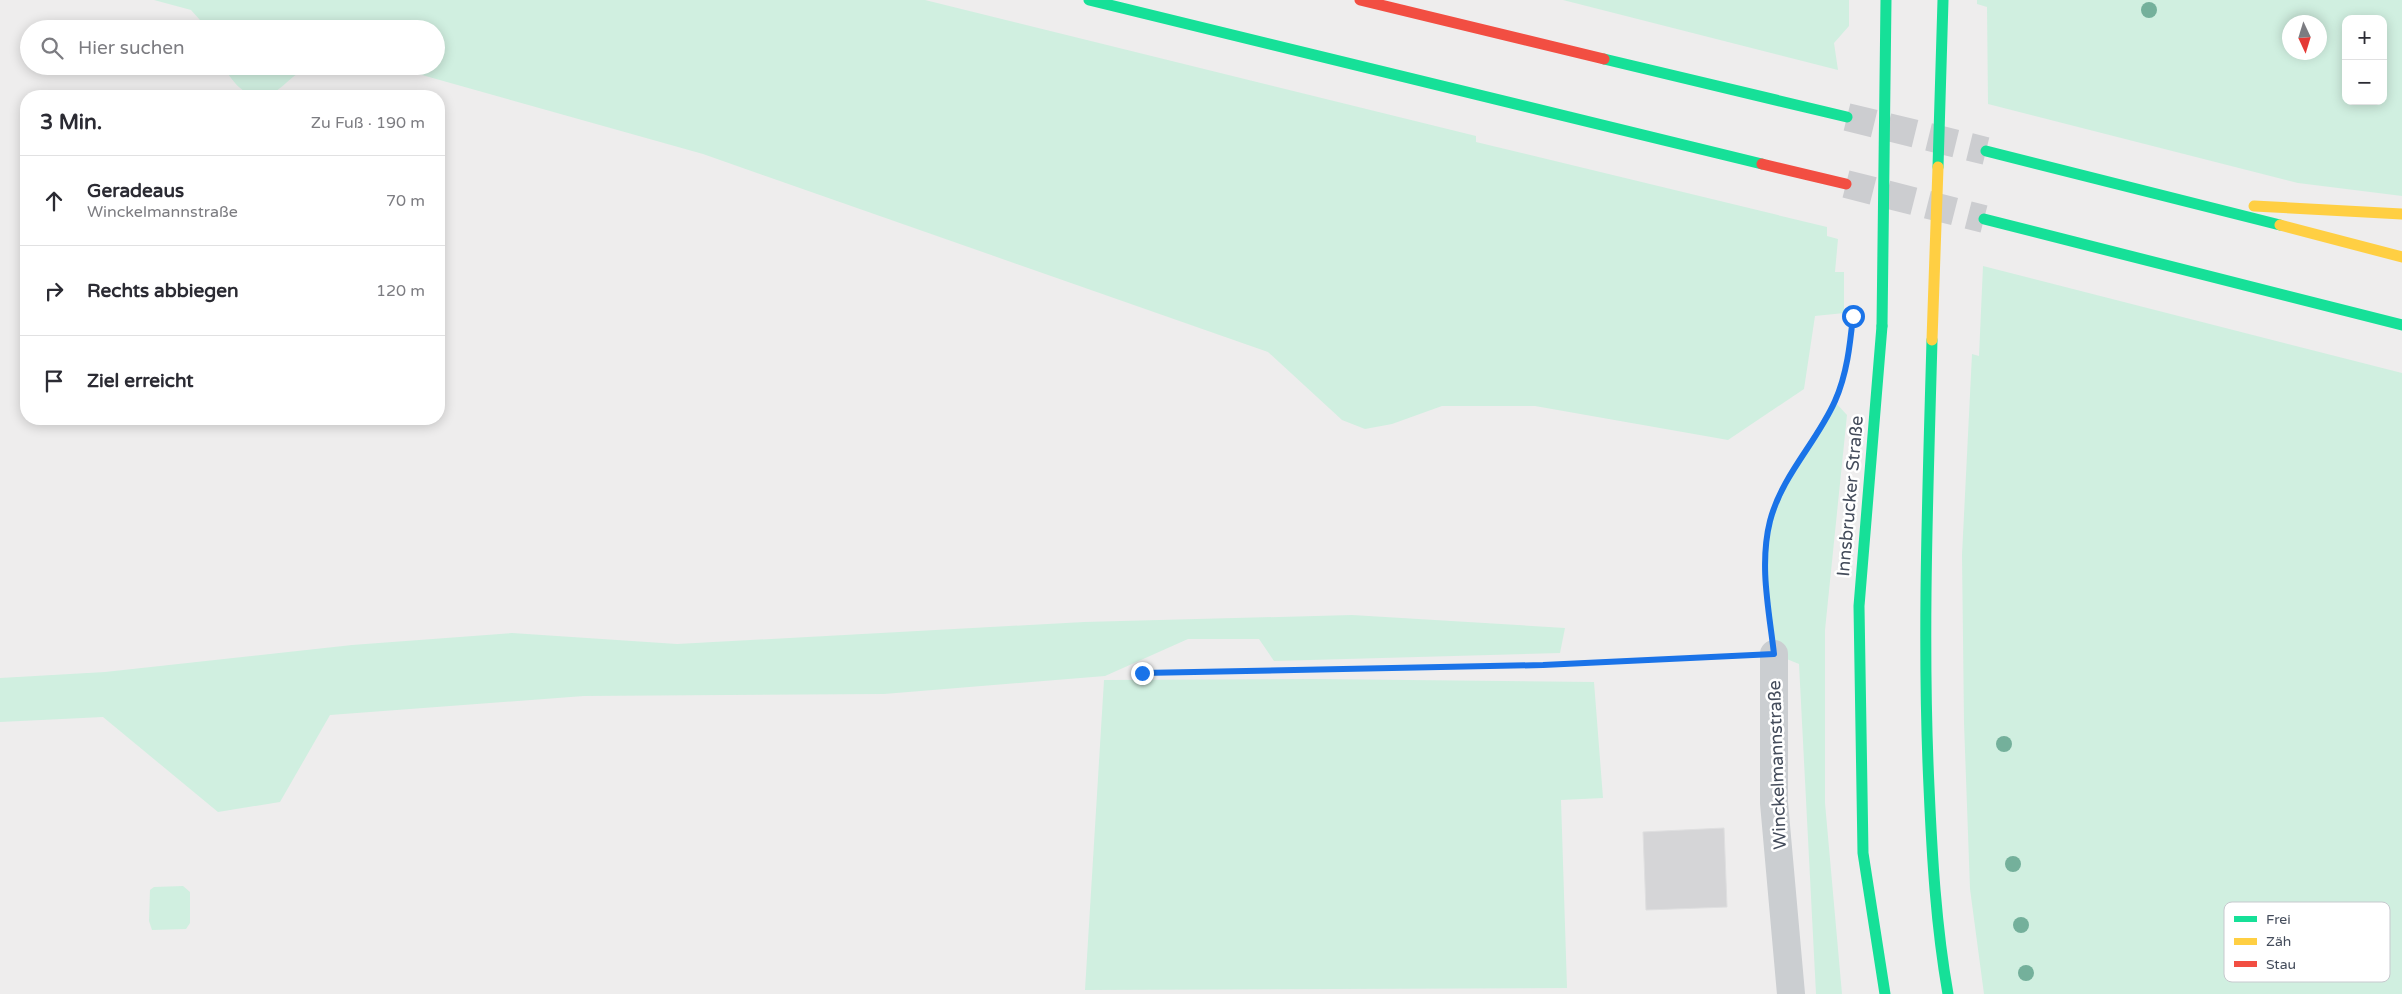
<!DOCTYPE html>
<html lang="de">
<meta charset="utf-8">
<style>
:root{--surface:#fff;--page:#f7f7f7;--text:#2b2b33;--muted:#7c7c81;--line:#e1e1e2}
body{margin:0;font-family:"Varela Round",sans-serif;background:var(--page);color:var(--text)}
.controls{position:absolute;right:15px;top:15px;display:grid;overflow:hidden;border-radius:10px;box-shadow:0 2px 12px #0003}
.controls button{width:45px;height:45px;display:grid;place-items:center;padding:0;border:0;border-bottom:1px solid var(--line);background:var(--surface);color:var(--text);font:25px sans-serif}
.compass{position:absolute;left:2282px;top:15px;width:45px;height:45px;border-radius:50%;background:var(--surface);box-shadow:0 2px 12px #0003;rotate:176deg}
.stop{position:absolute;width:15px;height:15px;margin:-11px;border:4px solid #1a73e8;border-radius:50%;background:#fff}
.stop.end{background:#1a73e8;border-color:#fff;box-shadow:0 1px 5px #0008}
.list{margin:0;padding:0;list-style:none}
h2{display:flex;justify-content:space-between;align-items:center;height:65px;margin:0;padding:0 20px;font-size:21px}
h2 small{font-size:16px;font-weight:400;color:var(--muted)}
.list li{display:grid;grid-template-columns:32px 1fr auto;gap:15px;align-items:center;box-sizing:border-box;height:90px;padding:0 20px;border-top:1px solid var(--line)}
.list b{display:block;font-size:19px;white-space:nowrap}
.list p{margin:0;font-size:16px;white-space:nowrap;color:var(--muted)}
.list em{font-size:16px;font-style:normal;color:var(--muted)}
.icon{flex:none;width:28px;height:28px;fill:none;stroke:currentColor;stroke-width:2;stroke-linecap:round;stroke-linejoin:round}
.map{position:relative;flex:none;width:2402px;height:994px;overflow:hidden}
.search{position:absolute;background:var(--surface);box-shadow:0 2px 12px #0003;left:20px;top:20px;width:425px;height:55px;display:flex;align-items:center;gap:12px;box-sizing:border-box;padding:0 18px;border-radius:28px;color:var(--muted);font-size:19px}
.panel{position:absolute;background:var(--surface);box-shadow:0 2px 12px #0003;left:20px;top:90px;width:425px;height:335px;border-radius:20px}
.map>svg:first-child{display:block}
.green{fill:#d0efe0;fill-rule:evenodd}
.building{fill:#d5d5d7;stroke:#dfdfe0}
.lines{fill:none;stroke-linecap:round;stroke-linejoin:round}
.highway-tunnel{stroke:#cccdd0;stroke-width:28;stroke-dasharray:28 14;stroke-linecap:butt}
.path{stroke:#b6c3c2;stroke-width:3;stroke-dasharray:4 2.5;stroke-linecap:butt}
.street{stroke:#cbced1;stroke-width:28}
.fast{stroke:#16e098;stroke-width:11}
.slow{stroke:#ffcf43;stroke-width:11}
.jam{stroke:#f24e42;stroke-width:11}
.fast-bridge{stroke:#16e098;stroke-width:11}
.slow-bridge{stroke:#ffcf43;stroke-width:11}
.tree{fill:#74b09b}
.route{stroke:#1a73e8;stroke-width:6}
.labels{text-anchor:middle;stroke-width:5;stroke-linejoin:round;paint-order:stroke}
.street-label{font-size:18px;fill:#444c5b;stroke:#fff}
.key{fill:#fff;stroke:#c7c9ce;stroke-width:1}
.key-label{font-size:14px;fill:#444c5b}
</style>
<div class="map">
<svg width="2402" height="994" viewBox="0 0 2402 994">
<rect width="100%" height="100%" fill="#eeeded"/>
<!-- green -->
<g class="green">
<polygon points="154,0 925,0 1476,136 1476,142 1827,227 1827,236 1838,239 1835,272 1844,272 1844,313 1815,316 1804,389 1728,440 1535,406 1442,406 1392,424 1365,429 1342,420 1268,352 703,154 390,66 436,66 436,29 208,29 191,10"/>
<polygon points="1563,0 1849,0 1849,26 1834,43 1838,70"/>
<path d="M1977 0H2402V196L2298 183 1988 104 1987 7 1977 4ZM2346 19H2383V101H2346ZM2290 22H2320V52H2290Z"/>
<path d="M224 66H315C309 69 302 71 297 74 288 80 278 92 269 95 248 101 232 83 224 66Z"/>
<polygon points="1983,266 2402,373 2402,994 1984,994 1970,889 1964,723 1962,555 1972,354 1979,356"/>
<polygon points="1835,402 1847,415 1825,630 1825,803 1842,994 1816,994 1799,664 1774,654 1764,563 1770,521 1789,476"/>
<polygon points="1352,615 1565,628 1560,653 1274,661 1259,639 1188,639 1105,676 884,694 584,696 330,715 280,802 218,812 103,717 0,722 0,678 105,672 352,645 512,633 677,644 1084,622"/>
<polygon points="1314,679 1594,682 1603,798 1561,800 1567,988 1085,990 1104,680"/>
<polygon points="183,886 190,892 190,923 186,929 152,930 149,921 150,890 154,887"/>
</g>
<!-- building -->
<polygon class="building" points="1724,828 1727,907 1646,910 1643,832"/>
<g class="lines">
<!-- highway-tunnel -->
<g class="highway-tunnel">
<polyline points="1847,117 1986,151"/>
<polyline points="1846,184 1984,219"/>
</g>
<!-- path -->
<g class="path">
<polyline points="1771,623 1764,563 1770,521 1789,476 1835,402 1844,375"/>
<polyline points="1141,673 1543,665 1742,655"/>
</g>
<!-- street -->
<polyline class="street" points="1774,654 1774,803 1791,994"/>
<!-- fast -->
<g class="fast">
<polyline points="1089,0 1762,164"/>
<polyline points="1604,59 1847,117"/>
<polyline points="1986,151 2280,225"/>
<polyline points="1984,219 2402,325"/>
<polyline points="1882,326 1859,606 1863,853 1885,994"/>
<path d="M1932 340C1928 489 1922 638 1929 787 1932 856 1936 926 1948 994"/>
</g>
<!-- slow -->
<g class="slow">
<polyline points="2254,206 2402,214"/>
<polyline points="2280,225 2402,257"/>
</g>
<!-- jam -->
<g class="jam">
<polyline points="1360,0 1604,59"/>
<polyline points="1762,164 1846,184"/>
</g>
<!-- fast-bridge -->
<g class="fast-bridge">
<polyline points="1938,167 1943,0"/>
<polyline points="1882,326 1886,0"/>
</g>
<!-- slow-bridge -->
<polyline class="slow-bridge" points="1932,340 1938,167"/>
</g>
<!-- trees -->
<g class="tree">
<circle cx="2149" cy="10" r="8"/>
<circle cx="2004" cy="744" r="8"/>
<circle cx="2013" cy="864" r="8"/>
<circle cx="2021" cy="925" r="8"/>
<circle cx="2026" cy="973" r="8"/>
</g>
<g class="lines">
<!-- route -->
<path class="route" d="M1142 673 1543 665 1774 654C1769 610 1759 565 1770 521 1782 475 1817 442 1835 401 1847 374 1850 345 1853 316"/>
</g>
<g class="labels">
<!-- street labels -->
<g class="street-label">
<text transform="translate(1850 496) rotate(-85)" y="6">Innsbrucker Straße</text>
<text transform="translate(1777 765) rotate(-92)" y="6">Winckelmannstraße</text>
</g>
</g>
<!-- legend -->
<rect x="2224" y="902" width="166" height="80" rx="8" class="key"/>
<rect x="2234" y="916" width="23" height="6" fill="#16e098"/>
<rect x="2234" y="938" width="23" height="7" fill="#ffcf43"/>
<rect x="2234" y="961" width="23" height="6" fill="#f24e42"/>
<g class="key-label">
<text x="2266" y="924">Frei</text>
<text x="2266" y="946">Zäh</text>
<text x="2266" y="969">Stau</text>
</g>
</svg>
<div class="controls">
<button>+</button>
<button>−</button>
</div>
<svg class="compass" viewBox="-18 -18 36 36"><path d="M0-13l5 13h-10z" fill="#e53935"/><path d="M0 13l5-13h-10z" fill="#7c7c81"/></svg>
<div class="stop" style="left:1853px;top:316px"></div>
<div class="stop end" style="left:1142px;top:673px"></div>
<div class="search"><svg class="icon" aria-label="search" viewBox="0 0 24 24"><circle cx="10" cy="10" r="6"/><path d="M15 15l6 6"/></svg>Hier suchen</div>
<section class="panel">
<h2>3 Min.<small>Zu Fuß · 190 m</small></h2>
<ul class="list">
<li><svg class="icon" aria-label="ahead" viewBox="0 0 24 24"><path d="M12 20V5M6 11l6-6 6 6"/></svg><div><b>Geradeaus</b><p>Winckelmannstraße</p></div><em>70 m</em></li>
<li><svg class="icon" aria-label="right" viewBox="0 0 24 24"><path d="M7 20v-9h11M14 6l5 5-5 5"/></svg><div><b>Rechts abbiegen</b></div><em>120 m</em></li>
<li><svg class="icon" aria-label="arrive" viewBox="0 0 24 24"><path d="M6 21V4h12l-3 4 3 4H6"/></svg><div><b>Ziel erreicht</b></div></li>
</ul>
</section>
</div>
